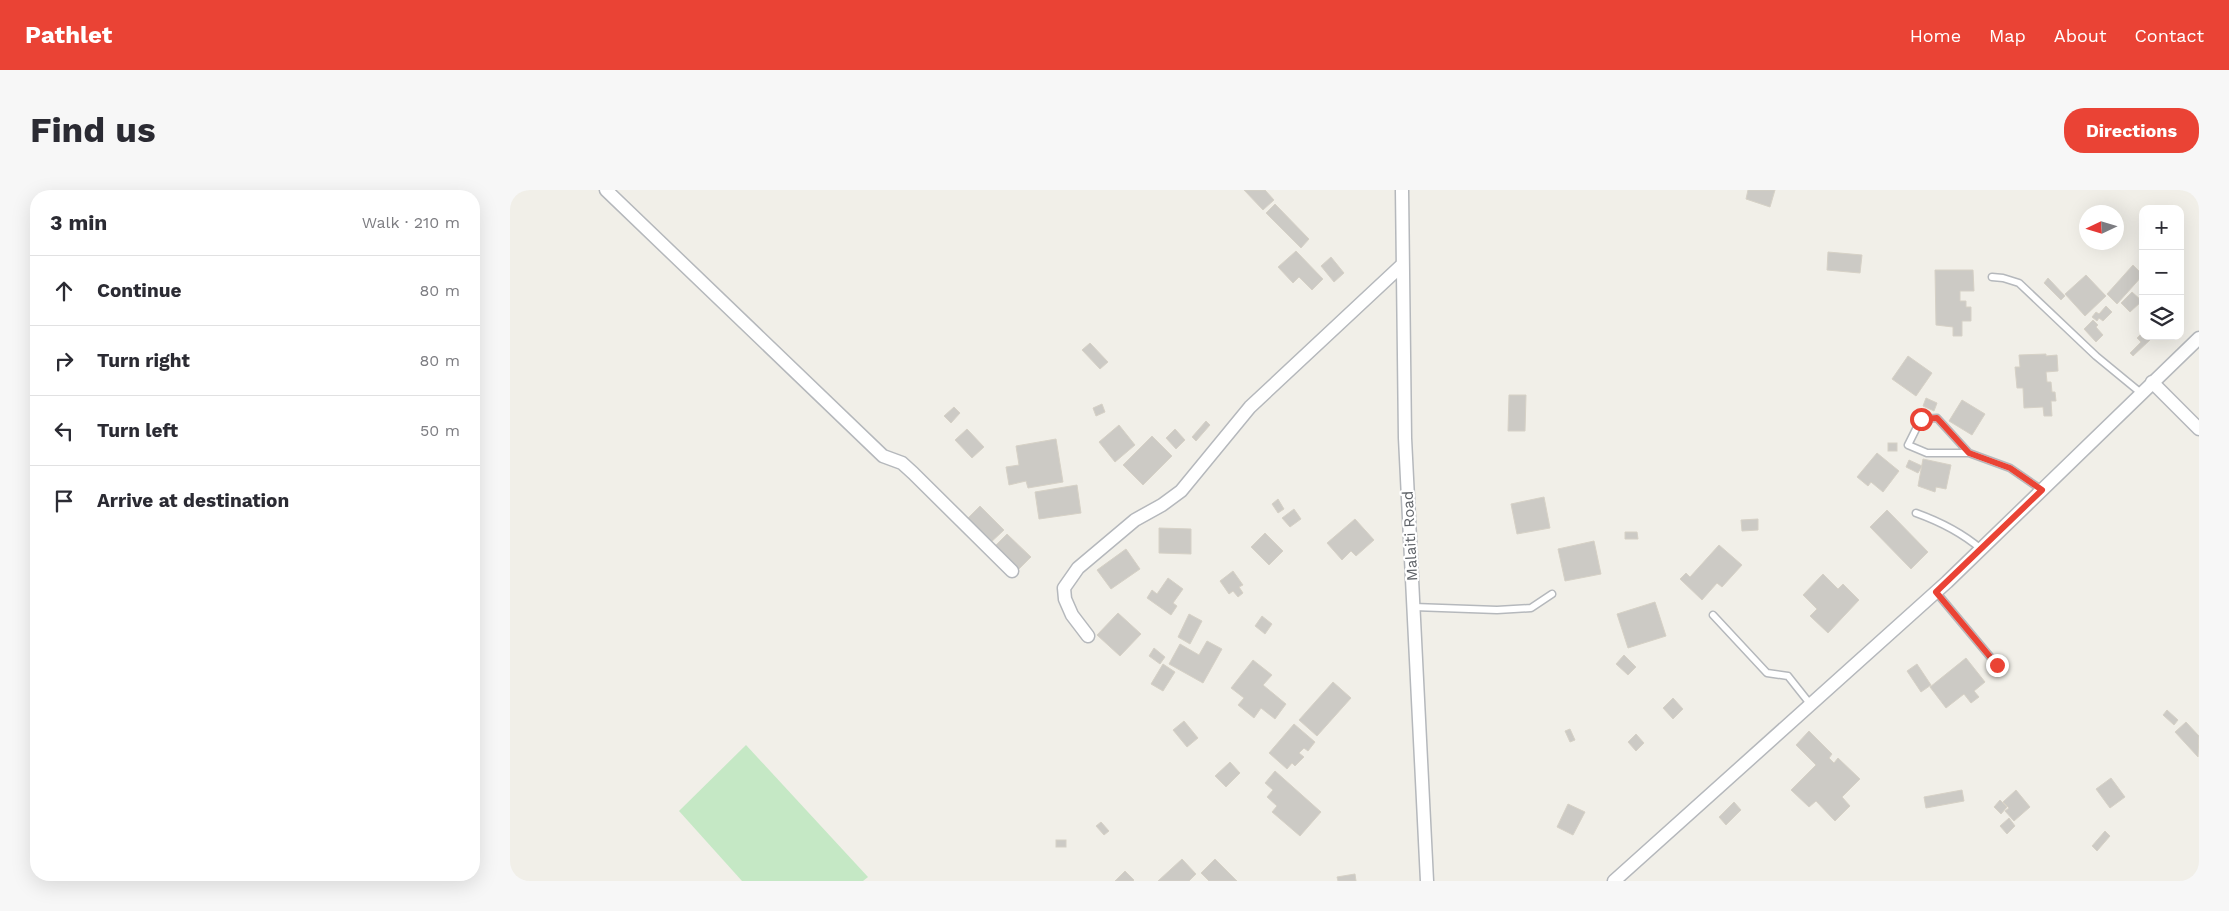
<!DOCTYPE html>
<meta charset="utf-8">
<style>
:root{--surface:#fff;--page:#f7f7f7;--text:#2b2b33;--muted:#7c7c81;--line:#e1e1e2;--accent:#ea4335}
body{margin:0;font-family:"Work Sans",sans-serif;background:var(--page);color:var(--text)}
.controls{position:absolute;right:15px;top:15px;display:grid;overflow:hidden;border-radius:10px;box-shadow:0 5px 20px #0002}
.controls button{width:45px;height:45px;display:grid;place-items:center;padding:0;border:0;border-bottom:1px solid var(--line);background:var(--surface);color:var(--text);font:25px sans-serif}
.compass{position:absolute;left:1569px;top:15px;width:45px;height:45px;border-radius:50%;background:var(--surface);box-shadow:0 5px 20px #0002;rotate:266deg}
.stop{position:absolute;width:15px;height:15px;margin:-11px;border:4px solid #ea4335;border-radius:50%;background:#fff}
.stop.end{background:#ea4335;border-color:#fff;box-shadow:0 1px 5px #0008}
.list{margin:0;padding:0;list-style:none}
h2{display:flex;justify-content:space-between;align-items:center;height:65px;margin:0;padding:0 20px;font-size:21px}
h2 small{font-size:16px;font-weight:400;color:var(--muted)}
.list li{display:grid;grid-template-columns:32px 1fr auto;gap:15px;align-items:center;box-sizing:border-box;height:70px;padding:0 20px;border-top:1px solid var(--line)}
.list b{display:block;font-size:19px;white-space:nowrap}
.list em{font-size:16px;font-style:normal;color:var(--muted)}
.icon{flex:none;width:28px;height:28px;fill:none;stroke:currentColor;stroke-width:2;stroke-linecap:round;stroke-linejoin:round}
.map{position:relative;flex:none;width:1689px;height:691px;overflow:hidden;border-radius:20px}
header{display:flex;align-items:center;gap:30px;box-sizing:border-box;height:70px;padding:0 25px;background:var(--accent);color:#fff}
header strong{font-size:24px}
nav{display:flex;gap:28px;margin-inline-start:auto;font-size:18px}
.intro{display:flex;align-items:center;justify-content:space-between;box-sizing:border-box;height:120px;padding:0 30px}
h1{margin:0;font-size:35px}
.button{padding:12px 22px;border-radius:20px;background:var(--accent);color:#fff;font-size:18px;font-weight:700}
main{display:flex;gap:30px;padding:0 30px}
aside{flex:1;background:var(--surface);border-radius:20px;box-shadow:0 5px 20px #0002}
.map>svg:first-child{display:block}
.green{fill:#c5e8c5}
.building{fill:#cccac5;stroke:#d6d1c6}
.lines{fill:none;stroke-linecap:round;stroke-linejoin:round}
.lane-casing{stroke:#b5b8bc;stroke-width:9}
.street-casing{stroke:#b5b8bc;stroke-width:15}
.lane{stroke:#fff;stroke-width:6}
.street{stroke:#fff;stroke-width:12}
.route{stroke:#ea4335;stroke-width:6}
.labels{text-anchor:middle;stroke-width:4.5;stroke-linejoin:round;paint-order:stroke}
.street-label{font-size:15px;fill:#5f6368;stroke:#fff}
</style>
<header>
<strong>Pathlet</strong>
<nav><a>Home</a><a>Map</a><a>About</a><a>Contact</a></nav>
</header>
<div class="intro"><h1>Find us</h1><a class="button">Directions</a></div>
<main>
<aside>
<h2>3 min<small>Walk · 210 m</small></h2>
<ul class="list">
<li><svg class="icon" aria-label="ahead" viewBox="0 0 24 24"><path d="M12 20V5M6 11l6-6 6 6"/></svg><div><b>Continue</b></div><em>80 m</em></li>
<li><svg class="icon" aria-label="right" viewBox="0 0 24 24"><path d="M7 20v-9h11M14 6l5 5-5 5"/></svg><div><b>Turn right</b></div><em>80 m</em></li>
<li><svg class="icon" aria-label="left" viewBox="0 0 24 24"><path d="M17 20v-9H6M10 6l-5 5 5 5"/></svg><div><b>Turn left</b></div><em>50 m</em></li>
<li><svg class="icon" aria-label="arrive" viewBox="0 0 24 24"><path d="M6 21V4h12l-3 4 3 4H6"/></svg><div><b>Arrive at destination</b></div></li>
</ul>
</aside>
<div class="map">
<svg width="1689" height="691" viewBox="0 0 1689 691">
<rect width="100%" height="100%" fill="#f1efe8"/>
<!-- green -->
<polygon class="green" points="236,555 358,687 353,691 232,691 169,621"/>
<!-- building -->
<g class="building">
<polygon points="734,0 755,0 764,10 753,20"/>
<polygon points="1238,0 1265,0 1260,17 1236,9"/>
<polygon points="765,14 799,49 791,58 756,23"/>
<polygon points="786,61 813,89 802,100 789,87 783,93 768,77"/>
<polygon points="1318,62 1352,65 1350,83 1317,80"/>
<polygon points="821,67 834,83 824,92 811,76"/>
<polygon points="1623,75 1633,85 1607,114 1597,104"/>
<polygon points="1425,80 1463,80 1464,101 1450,101 1450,111 1456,111 1456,117 1461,117 1461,131 1452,131 1452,146 1443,146 1443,137 1426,135"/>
<polygon points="1576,85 1596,106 1575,126 1555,104"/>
<polygon points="1538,88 1555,106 1551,110 1534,93"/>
<polygon points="1622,102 1632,111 1620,122 1611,113"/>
<polygon points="1596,116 1602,122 1593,131 1589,128 1587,131 1582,127 1586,122 1589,124"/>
<polygon points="1583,130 1588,135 1586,137 1593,145 1586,152 1574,139"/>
<polygon points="1633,142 1633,146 1639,146 1641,149 1623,166 1620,163 1631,152 1627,148"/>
<polygon points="580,153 598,172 590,179 572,160"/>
<polygon points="1536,164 1536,166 1547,165 1548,181 1536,182 1537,192 1541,192 1542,202 1545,202 1546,211 1541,211 1542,226 1534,226 1533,217 1514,218 1513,198 1507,198 1505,177 1510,177 1509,165"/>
<polygon points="1398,166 1422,183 1406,206 1382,189"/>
<polygon points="999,205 1016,205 1015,241 998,241"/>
<polygon points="1416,208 1427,213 1424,221 1413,216"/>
<polygon points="1452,210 1475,224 1462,245 1439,231"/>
<polygon points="592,214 595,222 586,226 583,218"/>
<polygon points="444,217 450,223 441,233 434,226"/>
<polygon points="696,231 700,235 686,251 682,247"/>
<polygon points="609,235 625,255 605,272 589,252"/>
<polygon points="457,239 474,257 462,268 445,250"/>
<polygon points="665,239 675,250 666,259 656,248"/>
<polygon points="642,246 662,266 633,295 613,275"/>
<polygon points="546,249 553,292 518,298 516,291 499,295 496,277 509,275 506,256"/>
<rect x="1378" y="253" width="9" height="8"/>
<polygon points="1367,263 1389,281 1373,302 1361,292 1358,296 1347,287"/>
<polygon points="1413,269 1441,275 1436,299 1426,297 1425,302 1408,296"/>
<polygon points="1399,270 1412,276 1408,283 1396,277"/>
<polygon points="567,295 571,323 529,329 525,302"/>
<polygon points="1034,307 1040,338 1007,344 1001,314"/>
<polygon points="768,309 774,319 768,323 762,314"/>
<polygon points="470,316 494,340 478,355 455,331"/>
<polygon points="784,319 791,329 780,337 772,328"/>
<polygon points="1377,320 1418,362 1401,379 1360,337"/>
<polygon points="845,329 864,350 846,366 841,361 832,370 817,353"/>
<polygon points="1248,329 1248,340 1232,341 1231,330"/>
<polygon points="649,338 681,339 681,364 649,363"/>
<polygon points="1115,342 1127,342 1128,349 1115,349"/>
<polygon points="755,343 773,361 759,375 741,357"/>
<polygon points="497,344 521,367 505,383 482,359"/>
<polygon points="1084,351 1091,384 1055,391 1048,359"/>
<polygon points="1209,355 1232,375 1212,397 1207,393 1192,410 1170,389 1176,383 1180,387"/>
<polygon points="616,359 630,379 601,399 587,380"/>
<polygon points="723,381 733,395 729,397 733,403 728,407 723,401 719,404 710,391"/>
<polygon points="1313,384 1328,399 1333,394 1349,410 1318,443 1300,426 1307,419 1293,405"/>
<polygon points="658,388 673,399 663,413 667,416 661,425 637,408 642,400 647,404"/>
<polygon points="1145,412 1156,446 1118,458 1107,424"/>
<polygon points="608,423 631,444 610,466 587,445"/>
<polygon points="679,424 692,431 680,454 668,447"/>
<polygon points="752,426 762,434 755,444 745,436"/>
<polygon points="697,451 712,459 693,493 659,474 670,454 689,465"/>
<polygon points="644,458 655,467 650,474 639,466"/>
<polygon points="1114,465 1126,477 1118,485 1106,474"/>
<polygon points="1456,468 1475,492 1464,501 1469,507 1461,513 1454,504 1436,518 1420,497"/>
<polygon points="743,470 762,485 753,495 776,514 765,529 751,518 744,528 728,515 734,508 721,498"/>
<polygon points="653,474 665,482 653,501 641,494"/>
<polygon points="1407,474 1421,495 1411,502 1397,481"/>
<polygon points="823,492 841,508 807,546 789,530"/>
<polygon points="1163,508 1173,519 1163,529 1153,518"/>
<polygon points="1657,520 1668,530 1664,535 1653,525"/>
<polygon points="674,531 688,548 677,557 663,540"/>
<polygon points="1676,532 1689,546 1688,567 1665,542"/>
<polygon points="784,534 805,552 798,561 794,558 789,563 794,567 785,576 782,573 777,579 759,563"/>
<polygon points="1060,539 1065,550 1060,552 1055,541"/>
<polygon points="1299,541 1322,564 1319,568 1324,573 1328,568 1350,589 1332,607 1340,616 1325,631 1306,611 1299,617 1281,600 1306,575 1286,555"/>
<polygon points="1126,544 1134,553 1126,561 1118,552"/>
<polygon points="720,572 730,583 716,597 705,586"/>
<polygon points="765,581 811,622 790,646 762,622 767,616 757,607 763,600 755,593"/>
<polygon points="1601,588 1615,607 1600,618 1586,599"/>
<polygon points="1452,600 1454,611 1416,618 1414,607"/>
<polygon points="1506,600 1520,617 1504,631 1495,621 1499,618 1493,612"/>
<polygon points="1490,610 1497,617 1491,624 1484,617"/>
<polygon points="1224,612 1231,620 1216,635 1209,627"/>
<polygon points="1058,614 1075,622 1063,645 1047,637"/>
<polygon points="1499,628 1505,636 1497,644 1490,636"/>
<polygon points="591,632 599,641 594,645 586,636"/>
<polygon points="1595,641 1600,646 1587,661 1582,656"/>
<rect x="546" y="650" width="10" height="7"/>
<polygon points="672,669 686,684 679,691 648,691"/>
<polygon points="705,669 727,691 699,691 691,683"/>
<polygon points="615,681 624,690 623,691 605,691"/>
<polygon points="845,684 846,691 828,691 827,687"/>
</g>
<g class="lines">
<!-- lane casing -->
<g class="lane-casing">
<g id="lane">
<polyline points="1482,87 1493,88 1509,93 1586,166 1631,203"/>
<polyline points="1459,263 1427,228 1411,229 1398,255 1417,263 1459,263 1500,278 1532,300"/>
<path d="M1406 323C1431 332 1451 342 1471 359"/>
<polyline points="1426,402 1487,475"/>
<polyline points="904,417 987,420 1021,418 1042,404"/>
<polyline points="1203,425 1257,483 1278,486 1301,515"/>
</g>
</g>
<!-- street casing -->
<g class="street-casing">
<g id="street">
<polyline points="96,0 373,266 392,273 403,283 502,381"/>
<polyline points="892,0 895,248 917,691"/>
<polyline points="1642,192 1689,239"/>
<polyline points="578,446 562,425 555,409 554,398 568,378 625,330 652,315 671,301 740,217 892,75"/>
<polyline points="1104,691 1437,392 1689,148"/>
</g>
</g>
<!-- lane -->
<use href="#lane" class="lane"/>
<!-- street -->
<use href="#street" class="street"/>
</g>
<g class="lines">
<!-- route -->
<polyline class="route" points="1411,229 1427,228 1459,263 1500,278 1532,300 1426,402 1487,475"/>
</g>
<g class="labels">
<!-- street labels -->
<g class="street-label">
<text transform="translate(900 346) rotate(-93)" y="5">Malaiti Road</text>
</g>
</g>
</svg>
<div class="controls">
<button>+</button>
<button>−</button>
<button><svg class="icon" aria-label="layers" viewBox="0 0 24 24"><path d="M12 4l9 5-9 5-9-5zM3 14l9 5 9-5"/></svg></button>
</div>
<svg class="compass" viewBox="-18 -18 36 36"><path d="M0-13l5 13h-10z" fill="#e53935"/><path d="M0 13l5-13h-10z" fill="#7c7c81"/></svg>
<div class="stop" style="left:1411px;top:229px"></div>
<div class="stop end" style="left:1487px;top:475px"></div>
</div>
</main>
